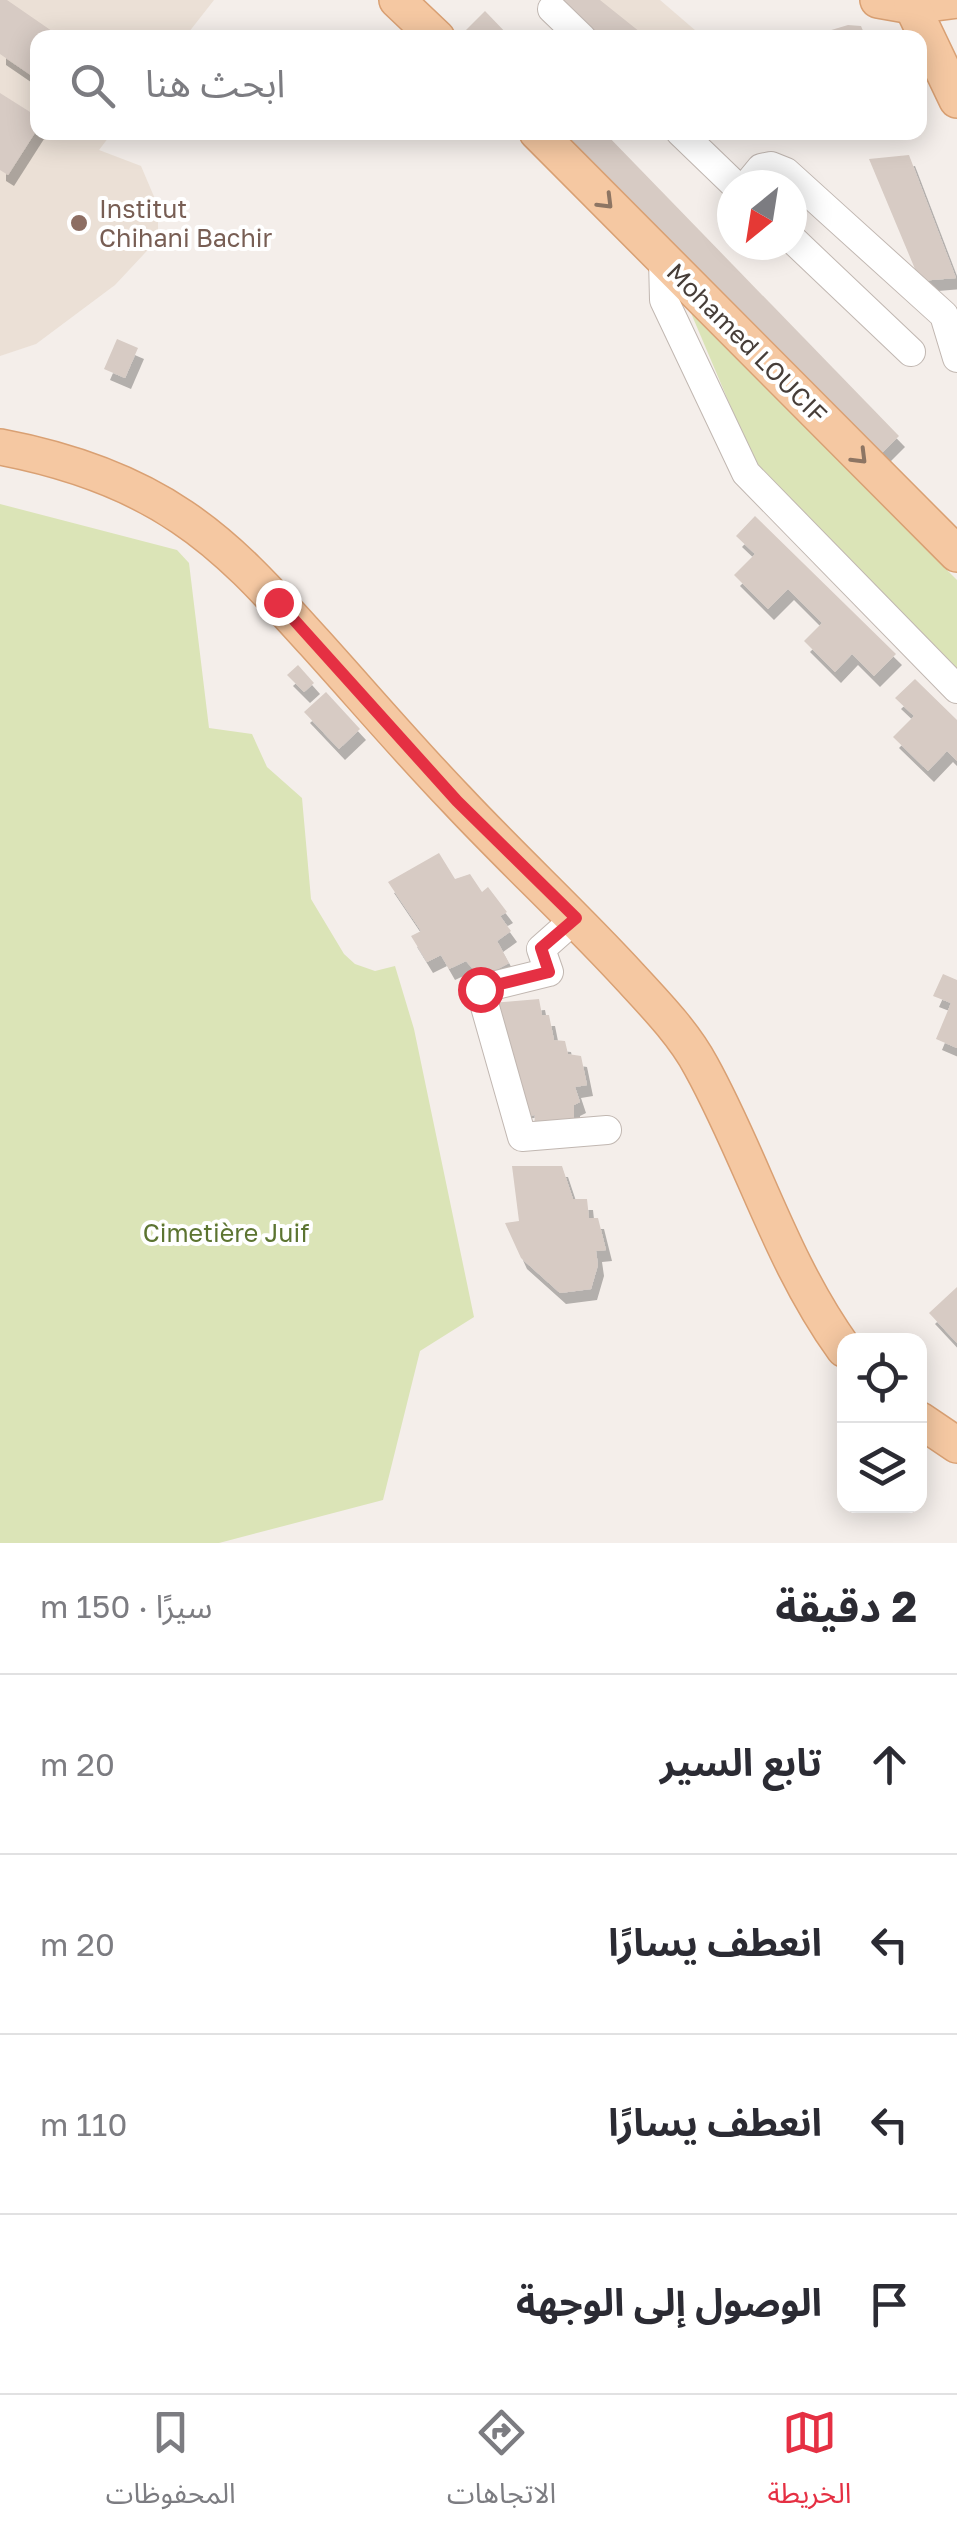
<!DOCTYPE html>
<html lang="ar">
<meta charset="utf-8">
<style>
:root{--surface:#fff;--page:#f2f2f3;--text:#2b2b33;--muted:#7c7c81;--line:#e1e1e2;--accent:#e53043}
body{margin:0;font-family:"Golos Text","Noto Sans Arabic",sans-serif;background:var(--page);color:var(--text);direction:rtl}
.controls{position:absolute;right:30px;bottom:30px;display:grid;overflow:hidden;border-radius:20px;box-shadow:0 5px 25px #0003}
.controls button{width:90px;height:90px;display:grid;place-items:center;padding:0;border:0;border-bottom:2px solid var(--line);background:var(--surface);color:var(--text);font:50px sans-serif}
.compass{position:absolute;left:717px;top:170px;width:90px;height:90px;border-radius:50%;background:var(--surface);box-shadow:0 5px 25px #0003;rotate:210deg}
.stop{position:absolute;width:30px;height:30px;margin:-22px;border:8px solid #e53043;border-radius:50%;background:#fff}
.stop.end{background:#e53043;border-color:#fff;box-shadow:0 2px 10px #0008}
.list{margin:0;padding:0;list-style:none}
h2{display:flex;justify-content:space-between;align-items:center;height:130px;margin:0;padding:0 40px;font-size:42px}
h2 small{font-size:32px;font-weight:400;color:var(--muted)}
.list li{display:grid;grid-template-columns:65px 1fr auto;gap:30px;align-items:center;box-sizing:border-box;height:180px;padding:0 40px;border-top:2px solid var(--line)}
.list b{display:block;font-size:38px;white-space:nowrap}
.list em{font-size:32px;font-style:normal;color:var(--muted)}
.icon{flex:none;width:55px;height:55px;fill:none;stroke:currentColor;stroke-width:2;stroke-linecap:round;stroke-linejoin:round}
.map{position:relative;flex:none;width:957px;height:1543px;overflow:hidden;direction:ltr}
.search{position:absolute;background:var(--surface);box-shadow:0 5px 25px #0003;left:30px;right:30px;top:30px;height:110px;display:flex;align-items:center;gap:25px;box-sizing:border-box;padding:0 35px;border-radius:20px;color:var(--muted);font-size:38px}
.sheet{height:850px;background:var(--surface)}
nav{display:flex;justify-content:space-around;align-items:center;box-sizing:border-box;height:140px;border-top:2px solid var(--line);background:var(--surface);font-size:28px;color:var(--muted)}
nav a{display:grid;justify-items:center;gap:5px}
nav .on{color:var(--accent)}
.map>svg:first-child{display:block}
.education{fill:#ebe0d6}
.green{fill:#dbe4b7}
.building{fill:#d7cbc4;filter:url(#shadow)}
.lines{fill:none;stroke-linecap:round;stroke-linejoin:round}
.minor-casing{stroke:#c1b7b1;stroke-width:30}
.major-casing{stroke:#d9a073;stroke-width:38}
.minor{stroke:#fff;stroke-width:28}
.major{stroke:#f5c8a2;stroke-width:35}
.oneway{stroke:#8d7563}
.route{stroke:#e53043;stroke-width:12}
.education-dot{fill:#8d6e63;stroke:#fff;stroke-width:4}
.labels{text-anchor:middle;stroke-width:8;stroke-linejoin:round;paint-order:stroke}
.education-label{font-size:25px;fill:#785e54;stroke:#fff;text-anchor:start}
.street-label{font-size:25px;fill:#473e39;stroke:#fff}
.park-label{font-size:25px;fill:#5c7431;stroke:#fff}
</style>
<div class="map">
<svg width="957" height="1543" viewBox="0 0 957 1543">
<defs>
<filter id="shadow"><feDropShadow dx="6" dy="11" stdDeviation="0" flood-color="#0004"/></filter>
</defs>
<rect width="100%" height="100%" fill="#f4eeea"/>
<!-- education -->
<g class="education">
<polygon points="0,0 214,0 185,37 38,38 38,132 112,133 99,150 141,166 158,206 158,239 115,285 36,344 0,356"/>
<polygon points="564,0 660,0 703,37 604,37"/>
</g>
<!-- green -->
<g class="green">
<polygon points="691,313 957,580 957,669 755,464"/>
<polygon points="0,504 177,550 189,563 209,728 252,734 267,767 302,798 311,899 344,954 355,964 375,971 395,966 414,1029 474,1317 420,1351 383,1500 219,1543 0,1543"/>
</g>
<!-- building -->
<g class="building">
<polygon points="0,0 7,0 62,38 38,38 38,80 0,54"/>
<polygon points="551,0 600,0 640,32 636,38 597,38"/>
<polygon points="485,11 511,38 458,38"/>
<polygon points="848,25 861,26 866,38 819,38 818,34"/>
<polygon points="0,93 38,117 38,128 8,175 0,170"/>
<polygon points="549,132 604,132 899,436 871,464"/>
<polygon points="909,155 956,278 920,281 869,159"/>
<polygon points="117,339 138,348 125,378 104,369"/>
<polygon points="755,516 896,654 874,676 852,654 835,672 804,641 822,623 788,589 768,609 734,575 755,554 736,536"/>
<polygon points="298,665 314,683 304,692 287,675"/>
<polygon points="915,679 957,720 957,761 947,751 928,771 893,737 914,716 895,698"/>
<polygon points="326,692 360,729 339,749 304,712"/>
<polygon points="439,853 455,879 470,874 482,892 488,887 507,912 500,916 511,931 497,941 509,963 481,978 466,961 449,969 441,955 427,962 411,936 421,931 388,882"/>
<polygon points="943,974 957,980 957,1048 936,1039 951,1003 933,996"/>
<polygon points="539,999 542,1015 549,1015 554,1040 565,1041 568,1054 581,1056 587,1085 575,1087 580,1102 574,1105 574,1126 534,1126 535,1115 529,1116 529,1107 505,1108 491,1003"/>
<polygon points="512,1166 562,1166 573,1199 587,1199 589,1218 598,1218 606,1250 596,1251 598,1265 591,1289 560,1293 521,1258 505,1223 519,1221"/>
<polygon points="957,1287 957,1343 929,1313"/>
</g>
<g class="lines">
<!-- minor casing -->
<g class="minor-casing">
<g id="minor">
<polyline points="552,9 582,38"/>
<polyline points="680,132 735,185"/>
<polyline points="747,185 761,168 771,166 786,172 944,315 957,358"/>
<polyline points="792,239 911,352"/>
<polyline points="663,259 664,300 746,473 957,689"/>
<polyline points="576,918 541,949 549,972 480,989 522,1137 607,1130"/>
</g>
</g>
<!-- major casing -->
<g class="major-casing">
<g id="major">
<polyline points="397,0 437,38"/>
<polyline points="878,0 912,6 957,0"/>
<polyline points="912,6 957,100"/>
<polyline points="537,132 957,554"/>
<path d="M0 447C63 459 129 481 182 517 233 551 273 597 314 642 361 694 407 748 456 799 513 860 574 916 630 977 655 1004 684 1034 701 1066 753 1160 780 1260 844 1349"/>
<polyline points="920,1420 957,1445"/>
</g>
</g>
<!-- minor -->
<use href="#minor" class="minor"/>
<!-- major -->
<use href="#major" class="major"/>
</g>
<!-- one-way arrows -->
<defs><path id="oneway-chevron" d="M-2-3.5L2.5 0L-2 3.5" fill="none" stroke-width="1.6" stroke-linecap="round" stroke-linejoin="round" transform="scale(2.5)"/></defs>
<g class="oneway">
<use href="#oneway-chevron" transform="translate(606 202) rotate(45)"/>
<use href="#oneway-chevron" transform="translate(860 457) rotate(45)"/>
</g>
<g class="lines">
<!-- route -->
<polyline class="route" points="278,602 457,801 576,918 541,948 549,972 480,989"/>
</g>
<!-- markers -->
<circle class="education-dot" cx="79" cy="223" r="10"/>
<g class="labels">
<!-- education labels -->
<g class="education-label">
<text x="99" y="218">Institut<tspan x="99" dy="29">Chihani Bachir</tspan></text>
</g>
<!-- street labels -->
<g class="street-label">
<text transform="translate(747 343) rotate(45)" y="9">Mohamed LOUCIF</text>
</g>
<!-- park labels -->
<g class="park-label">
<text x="226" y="1242">Cimetière Juif</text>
</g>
</g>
</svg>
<div class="controls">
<button><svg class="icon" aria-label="locate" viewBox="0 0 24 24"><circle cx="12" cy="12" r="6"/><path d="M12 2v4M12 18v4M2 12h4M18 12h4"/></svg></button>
<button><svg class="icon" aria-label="layers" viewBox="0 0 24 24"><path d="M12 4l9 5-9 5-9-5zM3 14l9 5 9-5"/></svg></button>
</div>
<svg class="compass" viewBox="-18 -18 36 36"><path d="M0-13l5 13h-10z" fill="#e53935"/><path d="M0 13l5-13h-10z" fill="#7c7c81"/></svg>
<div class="stop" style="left:480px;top:989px"></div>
<div class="stop end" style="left:278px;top:602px"></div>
<div class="search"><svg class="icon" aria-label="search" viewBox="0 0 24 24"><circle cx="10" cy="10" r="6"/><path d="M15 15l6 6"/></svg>ابحث هنا</div>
</div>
<section class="sheet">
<h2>2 دقيقة<small>سيرًا · 150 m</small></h2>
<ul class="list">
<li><svg class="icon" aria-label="ahead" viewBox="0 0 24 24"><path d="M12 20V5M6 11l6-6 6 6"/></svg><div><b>تابع السير</b></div><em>20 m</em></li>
<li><svg class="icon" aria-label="left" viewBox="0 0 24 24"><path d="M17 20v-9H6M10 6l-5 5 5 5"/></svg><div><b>انعطف يسارًا</b></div><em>20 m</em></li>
<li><svg class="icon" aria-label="left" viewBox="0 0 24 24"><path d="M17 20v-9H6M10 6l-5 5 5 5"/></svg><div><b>انعطف يسارًا</b></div><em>110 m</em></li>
<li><svg class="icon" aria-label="arrive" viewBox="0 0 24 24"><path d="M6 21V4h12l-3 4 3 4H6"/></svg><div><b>الوصول إلى الوجهة</b></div></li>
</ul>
</section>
<nav>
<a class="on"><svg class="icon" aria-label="map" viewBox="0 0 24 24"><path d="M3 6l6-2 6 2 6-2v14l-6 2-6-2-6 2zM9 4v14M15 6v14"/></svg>الخريطة</a>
<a><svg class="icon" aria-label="directions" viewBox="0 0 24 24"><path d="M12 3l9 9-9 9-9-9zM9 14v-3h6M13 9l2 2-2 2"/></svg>الاتجاهات</a>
<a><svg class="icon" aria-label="saved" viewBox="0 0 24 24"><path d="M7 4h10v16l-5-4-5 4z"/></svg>المحفوظات</a>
</nav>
